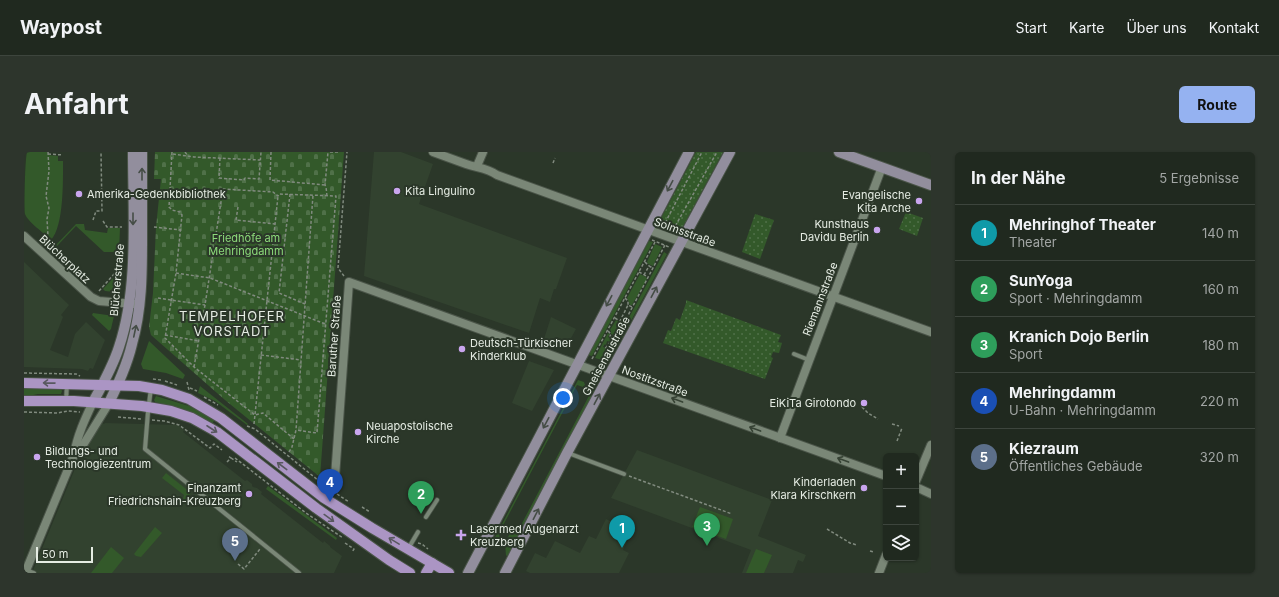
<!DOCTYPE html>
<html lang="de">
<meta charset="utf-8">
<style>
:root{--surface:#20291f;--page:#2d352c;--text:#f1f3f6;--muted:#a2a6a4;--line:#3d453d;--accent:#95b2f1}
body{margin:0;font-family:Inter,sans-serif;background:var(--page);color:var(--text)}
.controls{position:absolute;right:12px;bottom:12px;display:grid;overflow:hidden;border-radius:6px;box-shadow:0 1px 3px #0004}
.controls button{width:36px;height:36px;display:grid;place-items:center;padding:0;border:0;border-bottom:1px solid var(--line);background:var(--surface);color:var(--text);font:20px sans-serif}
.scale{position:absolute;left:12px;bottom:10px;width:57px;box-sizing:border-box;padding-left:4px;border:2px solid #e5ece3;border-top:0;font-size:11px;line-height:14px;white-space:nowrap;color:#e5ece3;-webkit-text-stroke:3px #2b3729;paint-order:stroke}
.you{position:absolute;left:539px;top:246px;width:14px;height:14px;margin:-10px;border:3px solid #fff;border-radius:50%;background:#1a73e8;box-shadow:0 0 0 6px #1a73e833}
.badge{display:grid;place-items:center;width:26px;height:26px;border-radius:50%;background:var(--accent);color:#fff;font-size:13px;font-weight:700}
.pin{position:absolute;translate:-50% -33px;filter:drop-shadow(0 1px 2px #0008)}
.pin::after{content:'';position:absolute;top:21px;width:14px;height:12px;background:inherit;clip-path:polygon(0 0,100% 0,50% 100%)}
.list{margin:0;padding:0;list-style:none}
h2{display:flex;justify-content:space-between;align-items:center;height:52px;margin:0;padding:0 16px;font-size:17px}
h2 small{font-size:13px;font-weight:400;color:var(--muted)}
.list li{display:grid;grid-template-columns:26px 1fr auto;gap:12px;align-items:center;box-sizing:border-box;height:56px;padding:0 16px;border-top:1px solid var(--line)}
.list b{display:block;font-size:15px;white-space:nowrap}
.list p{margin:0;font-size:13px;white-space:nowrap;color:var(--muted)}
.list em{font-size:13px;font-style:normal;color:var(--muted)}
.icon{flex:none;width:22px;height:22px;fill:none;stroke:currentColor;stroke-width:2;stroke-linecap:round;stroke-linejoin:round}
.map{position:relative;flex:none;width:907px;height:421px;overflow:hidden;border-radius:6px}
header{display:flex;align-items:center;gap:24px;box-sizing:border-box;height:56px;padding:0 20px;background:var(--surface);border-bottom:1px solid var(--line)}
header strong{font-size:19px}
nav{display:flex;gap:22px;margin-inline-start:auto;font-size:14px}
.intro{display:flex;align-items:center;justify-content:space-between;box-sizing:border-box;height:96px;padding:0 24px}
h1{margin:0;font-size:28px}
.button{padding:10px 18px;border-radius:6px;background:var(--accent);color:#111;font-size:14px;font-weight:700}
main{display:flex;gap:24px;padding:0 24px}
aside{flex:1;background:var(--surface);border-radius:6px;box-shadow:0 1px 3px #0004}
.map>svg:first-child{display:block}
.built{fill:#32422f}
.green{fill:#33592a}
.cemetery{fill:url(#cemetery-stones)}
.park{fill:url(#park-dots)}
.lines{fill:none;stroke-linecap:round;stroke-linejoin:round}
.lane-casing{stroke:#4a5448;stroke-width:5.5}
.street-casing{stroke:#4a5448;stroke-width:10}
.secondary-casing{stroke:#4a5448;stroke-width:12}
.primary-casing{stroke:#4a5448;stroke-width:12}
.path{stroke:#818b7f;stroke-width:1.5;stroke-dasharray:3 2;stroke-linecap:butt}
.lane{stroke:#7a8777;stroke-width:4}
.street{stroke:#7a8777;stroke-width:8}
.secondary{stroke:#928e9d;stroke-width:10}
.primary{stroke:#ab95c4;stroke-width:10}
.oneway{stroke:#454d46}
.oneway2{stroke:#58585f}
.oneway3{stroke:#374335}
.poi-dot{fill:#c9a5ee;stroke:#2b3729;stroke-width:1.5}
.labels{text-anchor:middle;stroke-width:4;stroke-linejoin:round;paint-order:stroke}
.poi-label{font-size:11px;fill:#e5ece3;stroke:#2b3729;text-anchor:start}
.street-label{font-size:11px;fill:#e5ece3;stroke:#2b3729}
.park-label{font-size:11px;fill:#8cda7a;stroke:#2b3729}
.quarter-label{font-size:13px;letter-spacing:1px;fill:#e5ece3;stroke:#2b3729}
</style>
<header>
<strong>Waypost</strong>
<nav><a>Start</a><a>Karte</a><a>Über uns</a><a>Kontakt</a></nav>
</header>
<div class="intro"><h1>Anfahrt</h1><a class="button">Route</a></div>
<main>
<div class="map">
<svg width="907" height="421" viewBox="0 0 907 421">
<defs>
<pattern id="cemetery-stones" width="16" height="16" patternUnits="userSpaceOnUse"><rect width="16" height="16" fill="#33592a"/><path d="M2 7V4a2 2 0 0 1 4 0v3zM10 15v-3a2 2 0 0 1 4 0v3z" fill="#507149"/></pattern>
<pattern id="park-dots" width="8" height="8" patternUnits="userSpaceOnUse"><rect width="8" height="8" fill="#33592a"/><path d="M2 2h.1M6 6h.1" fill="none" stroke="#507149" stroke-width="1.8" stroke-linecap="round"/></pattern>
</defs>
<rect width="100%" height="100%" fill="#2b3729"/>
<!-- built -->
<g class="built">
<polygon points="350,0 377,0 409,12 395,52 543,106 532,137 530,137 526,150 516,146 505,181 340,124"/>
<polygon points="0,110 45,153 37,163 39,165 26,198 44,205 51,182 62,170 81,188 69,217 66,216 64,219 58,217 0,215"/>
<polygon points="527,165 552,177 542,195 520,187"/>
<polygon points="505,209 530,218 508,259 488,251"/>
<polygon points="77,270 80,272 81,271 154,273 160,278 159,280 221,329 223,328 228,332 228,334 229,335 233,336 238,340 237,342 299,391 300,389 306,394 306,395 318,404 310,421 8,421 55,307"/>
<polygon points="613,298 748,348 734,384 782,403 779,410 774,408 769,421 718,421 727,398 587,346"/>
<polygon points="582,367 606,379 606,382 599,398 605,401 595,421 506,421 502,419 511,401 522,406 531,389 556,401 565,384 572,387"/>
</g>
<!-- green -->
<g class="green">
<path d="M3 0H23L24 3 34 4V9H39C39 29 40 74 27 88 20 81 4 70 1 62 0 55 1 7 3 0Z"/>
<polygon points="52,72 60,72 61,78 83,81 84,76 96,76 95,100 80,100 52,74 33,94 32,93"/>
<polygon points="625,89 629,90 568,204 564,203"/>
<polygon points="631,92 638,95 629,114 624,112 623,110"/>
<polygon points="640,100 643,102 588,204 585,203"/>
<polygon points="616,122 622,125 623,127 608,153 606,153 603,146"/>
<polygon points="92,123 95,125 94,136 90,140 81,139 79,137"/>
<polygon points="69,161 90,164 87,177 85,179 68,163"/>
<polygon points="592,168 598,172 592,184 587,182 587,179 586,178"/>
<polygon points="584,181 586,182 584,185 588,187 586,190 583,189 582,193 581,192 579,195 582,196 581,200 582,200 578,208 571,206"/>
<polygon points="125,189 161,223 159,227 142,221 119,217 117,212"/>
<path d="M554 228 560 230 561 233 559 235 553 233 475 381C476 388 478 392 472 396H470L468 395V391Z"/>
<polygon points="565,233 574,235 495,382 484,403 482,404 481,391 487,379 495,377 567,240 563,238"/>
<polygon points="176,234 224,272 223,273 191,249 174,241"/>
<polygon points="0,236 35,237 37,237 38,239 37,242 14,242 0,245"/>
<polygon points="132,244 165,254 190,268 189,271 159,257 131,250 130,248"/>
<polygon points="142,321 167,341 161,348 159,347 160,343 138,326"/>
<polygon points="244,334 313,386 312,388 242,337"/>
<polygon points="676,355 709,367 702,387 668,375"/>
<polygon points="131,375 138,381 117,405 112,404 110,402"/>
<polygon points="87,395 100,406 88,421 67,421"/>
<polygon points="732,397 748,403 740,421 722,421"/>
</g>
<!-- cemetery -->
<polygon class="cemetery" points="131,0 320,0 296,325 201,248 127,183 125,175 129,141 132,75 137,27 130,27"/>
<!-- park -->
<g class="park">
<polygon points="672,0 699,0 655,82 635,75 634,72"/>
<polygon points="882,60 899,66 893,84 875,77"/>
<polygon points="731,62 750,68 736,107 718,100"/>
<polygon points="662,148 757,183 754,190 758,191 755,201 749,200 747,205 749,206 741,227 639,191 644,178 647,179 652,166 656,168 662,151"/>
</g>
<g class="lines">
<!-- lane casing -->
<g class="lane-casing">
<g id="lane">
<polyline points="770,202 785,208"/>
<polyline points="127,236 124,260 121,297 275,421"/>
<polyline points="42,249 43,232"/>
<polyline points="544,301 600,322"/>
<polyline points="402,365 413,348"/>
<polyline points="384,397 394,380"/>
<polyline points="2,418 10,421"/>
</g>
</g>
<!-- street casing -->
<g class="street-casing">
<g id="street">
<path d="M409 0C420 4 431 8 442 12 453 16 463 16 473 23L907 180"/>
<polyline points="453,14 459,0"/>
<polyline points="0,84 67,145 75,149 110,152"/>
<polyline points="756,286 858,15"/>
<polyline points="50,303 56,298 85,251"/>
<polyline points="892,329 907,293"/>
<polyline points="892,335 907,342"/>
<polyline points="300,346 309,334 311,325 325,130 862,324"/>
<path d="M1 421 50 303C53 284 61 267 69 250"/>
<polyline points="855,421 862,403"/>
</g>
</g>
<!-- secondary casing -->
<g class="secondary-casing">
<g id="secondary">
<polyline points="815,0 907,33"/>
<path d="M69 250C79 232 89 214 95 195 115 135 109 62 109 0"/>
<path d="M85 251C94 232 103 213 108 192 118 157 118 121 118 86 118 57 118 29 118 0"/>
<polyline points="444,421 665,0"/>
<polyline points="481,421 543,301 706,0"/>
</g>
</g>
<!-- primary casing -->
<g class="primary-casing">
<g id="primary">
<polyline points="0,231 115,234 138,238 165,247 197,266 300,346 348,376 425,421"/>
<polyline points="0,249 50,249 118,254 147,259 168,266 193,280 292,356 365,408 386,421"/>
<polyline points="402,421 408,411"/>
</g>
</g>
<!-- path -->
<g class="path">
<polyline points="24,0 25,19 22,44 25,56 23,67 24,84 27,93"/>
<polyline points="148,0 145,55 148,58 156,60 158,63 152,121 141,186 170,215 231,263 239,261 270,287"/>
<polyline points="161,0 164,4"/>
<polyline points="247,0 246,28 301,33"/>
<polyline points="306,0 314,0"/>
<polyline points="24,2 39,3"/>
<polyline points="149,2 170,5 236,8"/>
<polyline points="196,6 195,26 220,28 221,26 235,27 237,0"/>
<polyline points="529,11 531,6"/>
<polyline points="266,42 255,141 281,152"/>
<polyline points="303,44 302,35 301,33 304,0"/>
<polyline points="214,55 212,68 251,72"/>
<polyline points="69,68 72,59 78,59 77,0"/>
<polyline points="79,69 83,75 98,75"/>
<polyline points="130,75 157,78"/>
<polyline points="639,75 678,0"/>
<polyline points="649,78 693,0"/>
<polyline points="628,88 645,95"/>
<polyline points="621,110 625,114"/>
<polyline points="615,120 624,125"/>
<polyline points="152,121 186,126 301,172"/>
<polyline points="620,123 625,114 629,116"/>
<polyline points="320,124 314,116 323,0"/>
<polyline points="75,139 91,121 96,119"/>
<polyline points="134,146 181,153"/>
<polyline points="601,146 604,149 604,153"/>
<polyline points="591,166 596,169 604,153 608,155"/>
<polyline points="584,179 587,182 586,184 589,186 581,197 585,199"/>
<polyline points="141,183 175,189"/>
<polyline points="237,203 277,208"/>
<polyline points="568,207 631,90"/>
<polyline points="579,211 641,93"/>
<polyline points="170,215 181,153 199,37 249,40 254,44 255,42 312,44 293,281 272,278"/>
<polyline points="0,221 52,222 56,224"/>
<polyline points="129,227 137,228"/>
<polyline points="141,229 153,233"/>
<polyline points="163,230 165,238"/>
<polyline points="166,236 173,239"/>
<polyline points="180,245 194,253"/>
<polyline points="838,255 844,261 854,267"/>
<polyline points="0,260 33,261 44,259 56,260"/>
<polyline points="94,265 118,267"/>
<polyline points="128,268 140,269 155,273 186,296 190,292 198,298"/>
<polyline points="230,272 254,44"/>
<polyline points="868,272 875,274"/>
<polyline points="223,274 231,277 300,333"/>
<polyline points="873,289 878,276"/>
<polyline points="265,300 268,295 272,278 289,43"/>
<polyline points="207,306 213,310"/>
<polyline points="211,306 282,361 319,386"/>
<polyline points="203,310 207,306 204,304"/>
<polyline points="605,324 708,362"/>
<polyline points="313,342 325,350"/>
<polyline points="338,355 346,360"/>
<polyline points="803,377 826,391 833,393"/>
<polyline points="321,391 330,397 328,400"/>
<polyline points="394,391 398,392 404,397"/>
<polyline points="846,399 850,400"/>
<polyline points="214,412 220,417 236,397"/>
</g>
<!-- lane -->
<use href="#lane" class="lane"/>
<!-- street -->
<use href="#street" class="street"/>
<!-- secondary -->
<use href="#secondary" class="secondary"/>
<!-- primary -->
<use href="#primary" class="primary"/>
</g>
<!-- one-way arrows -->
<defs><path id="oneway-shaft" d="M-6 0H5M1.5-3L5.5 0L1.5 3" fill="none" stroke-width="1.6" stroke-linecap="round" stroke-linejoin="round"/></defs>
<g class="oneway">
<use href="#oneway-shaft" transform="translate(118 22) rotate(-90)"/>
<use href="#oneway-shaft" transform="translate(646 34) rotate(118)"/>
<use href="#oneway-shaft" transform="translate(109 67) rotate(90)"/>
<use href="#oneway-shaft" transform="translate(630 140) rotate(-62)"/>
<use href="#oneway-shaft" transform="translate(585 149) rotate(118)"/>
<use href="#oneway-shaft" transform="translate(111 179) rotate(-78)"/>
<use href="#oneway-shaft" transform="translate(573 247) rotate(-62)"/>
<use href="#oneway-shaft" transform="translate(522 271) rotate(118)"/>
<use href="#oneway-shaft" transform="translate(512 362) rotate(-63)"/>
</g>
<g class="oneway2">
<use href="#oneway-shaft" transform="translate(25 231) rotate(-179)"/>
<use href="#oneway-shaft" transform="translate(188 277) rotate(33)"/>
<use href="#oneway-shaft" transform="translate(258 314) rotate(-143)"/>
<use href="#oneway-shaft" transform="translate(305 366) rotate(36)"/>
<use href="#oneway-shaft" transform="translate(370 389) rotate(-149)"/>
</g>
<g class="oneway3">
<use href="#oneway-shaft" transform="translate(653 248) rotate(-160)"/>
<use href="#oneway-shaft" transform="translate(731 277) rotate(-160)"/>
<use href="#oneway-shaft" transform="translate(819 308) rotate(-160)"/>
</g>
<!-- markers -->
<g class="poi-dot">
<circle cx="373" cy="39" r="4"/>
<circle cx="55" cy="42" r="4"/>
<circle cx="895" cy="49" r="4"/>
<circle cx="853" cy="78" r="4"/>
<circle cx="438" cy="197" r="4"/>
<circle cx="840" cy="251" r="4"/>
<circle cx="334" cy="280" r="4"/>
<circle cx="13" cy="305" r="4"/>
<circle cx="840" cy="336" r="4"/>
<circle cx="225" cy="342" r="4"/>
<path d="M435 377h4v4h4v4h-4v4h-4v-4h-4v-4h4z"/>
</g>
<g class="labels">
<!-- poi labels -->
<g class="poi-label">
<text x="381" y="43">Kita Lingulino</text>
<text x="63" y="46">Amerika-Gedenkbibliothek</text>
<text x="887" y="47" text-anchor="end">Evangelische<tspan x="887" dy="13">Kita Arche</tspan></text>
<text x="845" y="76" text-anchor="end">Kunsthaus<tspan x="845" dy="13">Davidu Berlin</tspan></text>
<text x="446" y="195">Deutsch-Türkischer<tspan x="446" dy="13">Kinderklub</tspan></text>
<text x="832" y="255" text-anchor="end">EiKiTa Girotondo</text>
<text x="342" y="278">Neuapostolische<tspan x="342" dy="13">Kirche</tspan></text>
<text x="21" y="303">Bildungs- und<tspan x="21" dy="13">Technologiezentrum</tspan></text>
<text x="832" y="334" text-anchor="end">Kinderladen<tspan x="832" dy="13">Klara Kirschkern</tspan></text>
<text x="217" y="340" text-anchor="end">Finanzamt<tspan x="217" dy="13">Friedrichshain-Kreuzberg</tspan></text>
<text x="446" y="381">Lasermed Augenarzt<tspan x="446" dy="13">Kreuzberg</tspan></text>
</g>
<!-- street labels -->
<g class="street-label">
<text transform="translate(661 80) rotate(20)" y="4">Solmsstraße</text>
<text transform="translate(41 107) rotate(43)" y="4">Blücherplatz</text>
<text transform="translate(93 128) rotate(-85)" y="4">Blücherstraße</text>
<text transform="translate(796 147) rotate(-69)" y="4">Riemannstraße</text>
<text transform="translate(310 184) rotate(-86)" y="4">Baruther Straße</text>
<text transform="translate(582 204) rotate(-62)" y="4">Gneisenaustraße</text>
<text transform="translate(631 229) rotate(20)" y="4">Nostitzstraße</text>
</g>
<!-- park labels -->
<g class="park-label">
<text x="222" y="90">Friedhöfe am<tspan x="222" dy="13">Mehringdamm</tspan></text>
</g>
<!-- quarter labels -->
<g class="quarter-label">
<text x="208" y="169">TEMPELHOFER<tspan x="208" dy="15">VORSTADT</tspan></text>
</g>
</g>
</svg>
<div class="controls">
<button>+</button>
<button>−</button>
<button><svg class="icon" aria-label="layers" viewBox="0 0 24 24"><path d="M12 4l9 5-9 5-9-5zM3 14l9 5 9-5"/></svg></button>
</div>
<div class="scale">50 m</div>
<div class="you"></div>
<div class="pin badge" style="left:598px;top:396px;background:#0f9aa8">1</div>
<div class="pin badge" style="left:397px;top:362px;background:#2e9e5b">2</div>
<div class="pin badge" style="left:683px;top:394px;background:#2e9e5b">3</div>
<div class="pin badge" style="left:306px;top:350px;background:#1a4fb4">4</div>
<div class="pin badge" style="left:211px;top:409px;background:#5c6f8a">5</div>
</div>
<aside>
<h2>In der Nähe<small>5 Ergebnisse</small></h2>
<ul class="list">
<li><span class="badge" style="background:#0f9aa8">1</span><div><b>Mehringhof Theater</b><p>Theater</p></div><em>140 m</em></li>
<li><span class="badge" style="background:#2e9e5b">2</span><div><b>SunYoga</b><p>Sport · Mehringdamm</p></div><em>160 m</em></li>
<li><span class="badge" style="background:#2e9e5b">3</span><div><b>Kranich Dojo Berlin</b><p>Sport</p></div><em>180 m</em></li>
<li><span class="badge" style="background:#1a4fb4">4</span><div><b>Mehringdamm</b><p>U-Bahn · Mehringdamm</p></div><em>220 m</em></li>
<li><span class="badge" style="background:#5c6f8a">5</span><div><b>Kiezraum</b><p>Öffentliches Gebäude</p></div><em>320 m</em></li>
</ul>
</aside>
</main>
